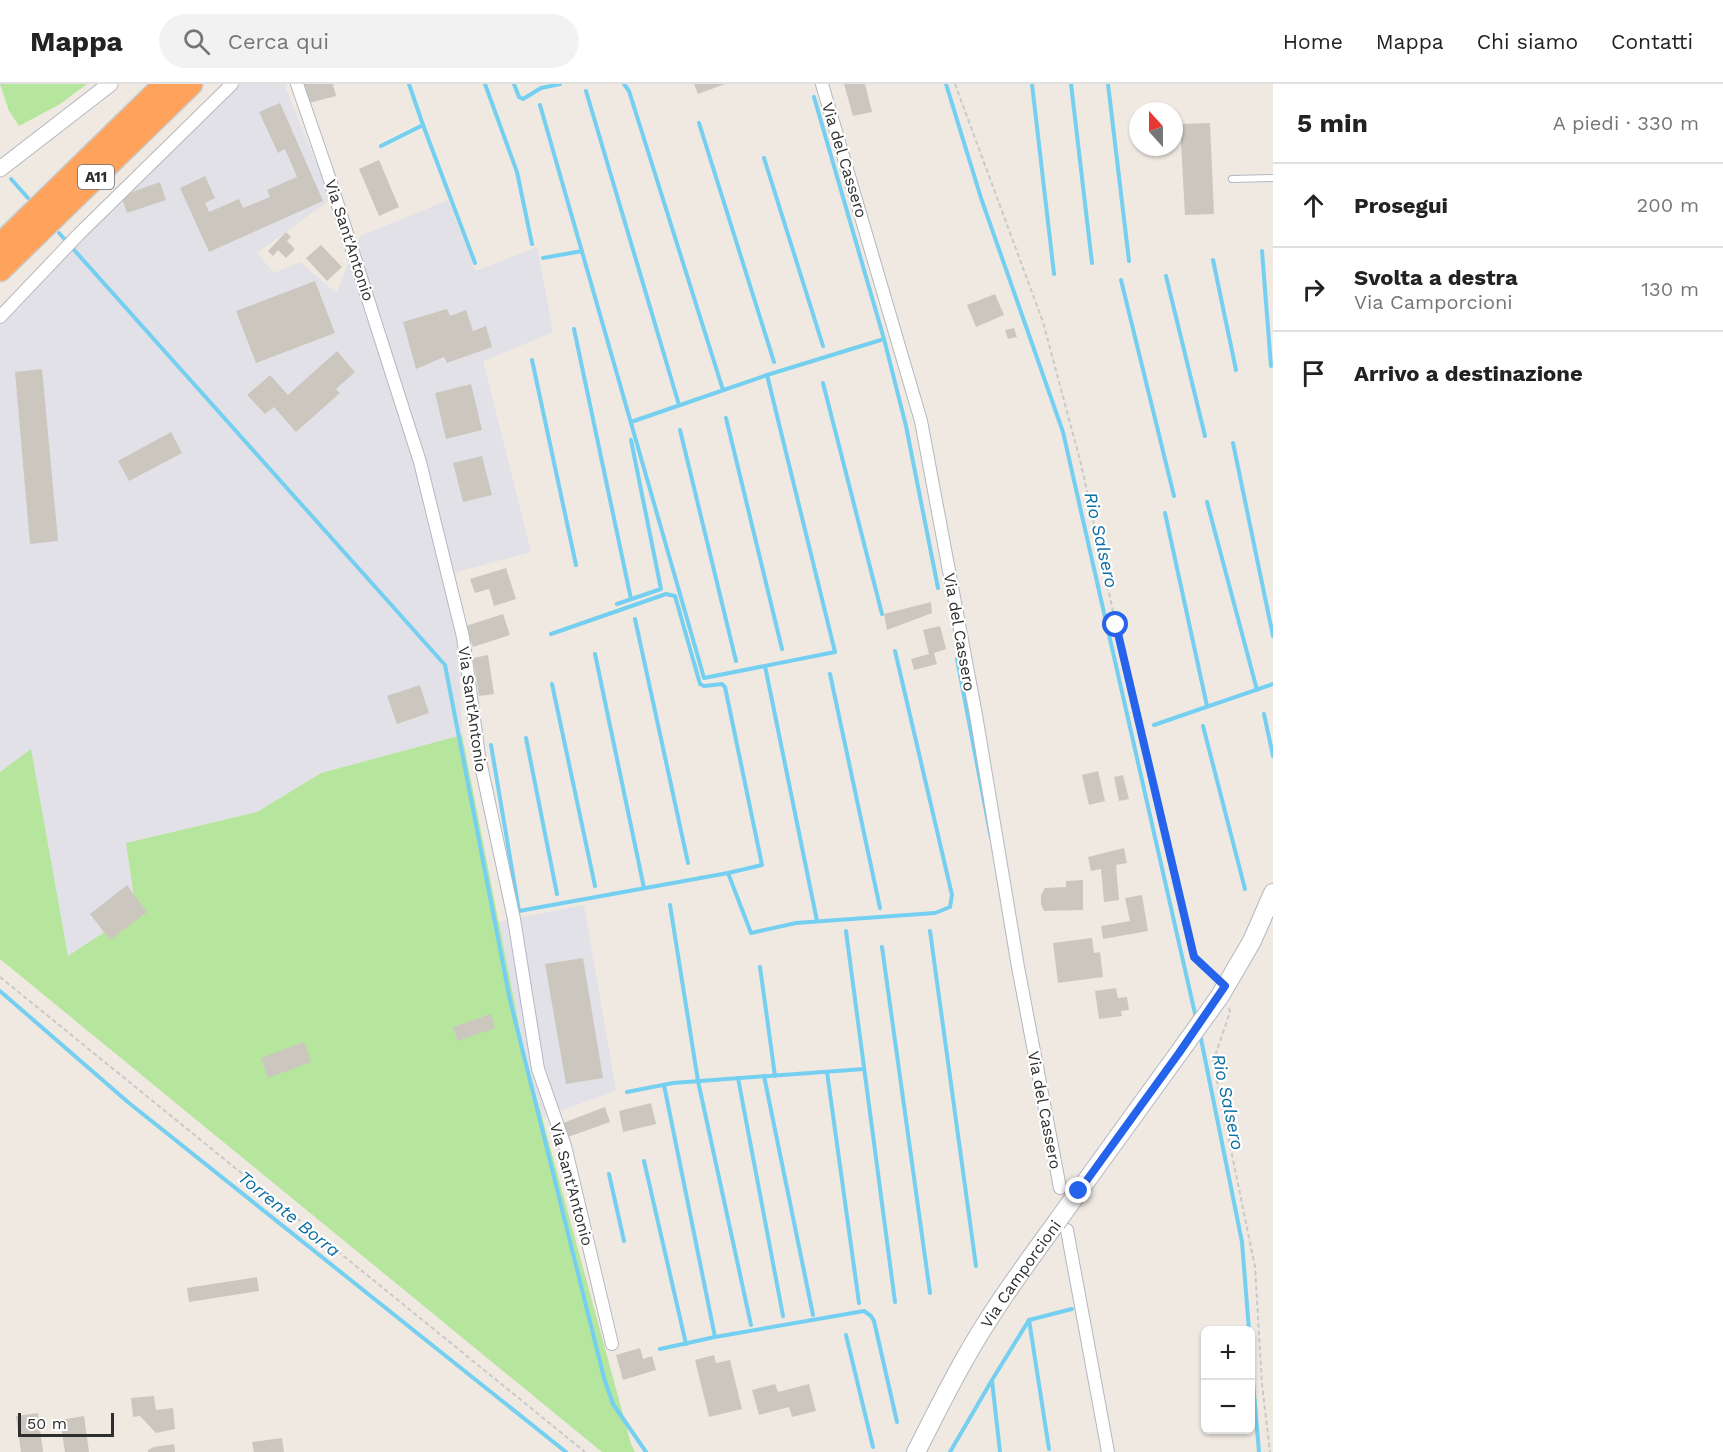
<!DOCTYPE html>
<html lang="it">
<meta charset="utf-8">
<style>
:root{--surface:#fff;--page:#f2f2f2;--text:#222;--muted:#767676;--line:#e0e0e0}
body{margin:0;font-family:"Work Sans",sans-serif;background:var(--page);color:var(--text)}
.controls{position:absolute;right:18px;bottom:18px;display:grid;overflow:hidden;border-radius:9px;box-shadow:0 2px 4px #0004}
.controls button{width:54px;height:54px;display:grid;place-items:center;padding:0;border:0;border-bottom:2px solid var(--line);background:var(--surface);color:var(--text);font:30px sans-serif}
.compass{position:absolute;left:1129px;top:18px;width:54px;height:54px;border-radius:50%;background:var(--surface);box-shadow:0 2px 4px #0004;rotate:339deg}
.scale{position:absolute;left:18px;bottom:15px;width:96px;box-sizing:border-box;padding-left:6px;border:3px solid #2e2e2e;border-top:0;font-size:16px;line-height:21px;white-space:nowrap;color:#2e2e2e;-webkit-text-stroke:4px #fff;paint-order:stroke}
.stop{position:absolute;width:18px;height:18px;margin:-14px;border:4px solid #2563eb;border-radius:50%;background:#fff}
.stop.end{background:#2563eb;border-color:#fff;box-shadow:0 2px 6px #0008}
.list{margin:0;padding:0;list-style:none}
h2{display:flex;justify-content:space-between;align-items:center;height:78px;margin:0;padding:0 24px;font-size:26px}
h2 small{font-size:20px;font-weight:400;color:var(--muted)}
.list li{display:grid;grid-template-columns:39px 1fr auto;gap:18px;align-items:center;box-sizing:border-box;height:84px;padding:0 24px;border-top:2px solid var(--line)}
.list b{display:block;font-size:22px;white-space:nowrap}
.list p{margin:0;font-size:20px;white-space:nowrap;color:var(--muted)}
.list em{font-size:20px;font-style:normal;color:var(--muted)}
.icon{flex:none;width:33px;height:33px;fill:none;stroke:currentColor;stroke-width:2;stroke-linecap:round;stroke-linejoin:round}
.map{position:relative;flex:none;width:1273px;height:1368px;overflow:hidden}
header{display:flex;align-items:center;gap:36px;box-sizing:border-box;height:84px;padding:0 30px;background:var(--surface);border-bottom:2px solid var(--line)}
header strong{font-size:28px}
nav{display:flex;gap:33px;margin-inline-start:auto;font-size:21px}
.search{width:420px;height:54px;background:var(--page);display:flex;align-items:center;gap:15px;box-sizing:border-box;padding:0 21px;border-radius:33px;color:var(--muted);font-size:22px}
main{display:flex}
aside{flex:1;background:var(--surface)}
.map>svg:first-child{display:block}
.industrial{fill:#e3e1e8}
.green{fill:#b6e59e}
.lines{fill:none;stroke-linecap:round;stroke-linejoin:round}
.stream{stroke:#75cff0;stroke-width:4}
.building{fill:#cbc7bf}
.service-casing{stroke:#b4b7c1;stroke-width:8}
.minor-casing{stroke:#b4b7c1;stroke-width:14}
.tertiary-casing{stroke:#b4b7c1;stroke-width:17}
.secondary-casing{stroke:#b4b7c1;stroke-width:20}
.motorway-casing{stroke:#c9c9c9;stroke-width:25}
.path{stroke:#c9c9c9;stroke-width:2;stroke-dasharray:4.5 3;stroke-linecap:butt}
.service{stroke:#fff;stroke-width:6}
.minor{stroke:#fff;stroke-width:12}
.tertiary{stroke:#fff;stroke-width:15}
.secondary{stroke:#fff;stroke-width:18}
.motorway{stroke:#ffa35c;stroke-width:22}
.secondary-bridge-casing{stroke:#b4b7c1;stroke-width:20;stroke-linecap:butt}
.secondary-bridge{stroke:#fff;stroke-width:18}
.route{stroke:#2563eb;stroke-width:8}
.labels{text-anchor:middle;stroke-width:4.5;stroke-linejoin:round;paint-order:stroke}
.shield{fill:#fff;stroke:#6d6d6d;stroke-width:1.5}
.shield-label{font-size:15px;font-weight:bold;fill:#2e2e2e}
.street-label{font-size:16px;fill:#2e2e2e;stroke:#fff}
.water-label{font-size:18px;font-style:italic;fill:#0d6fa3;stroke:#fff}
</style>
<header>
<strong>Mappa</strong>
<div class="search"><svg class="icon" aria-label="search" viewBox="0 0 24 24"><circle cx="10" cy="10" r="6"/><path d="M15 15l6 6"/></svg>Cerca qui</div>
<nav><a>Home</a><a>Mappa</a><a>Chi siamo</a><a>Contatti</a></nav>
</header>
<main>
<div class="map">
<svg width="1273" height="1368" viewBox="0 0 1273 1368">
<rect width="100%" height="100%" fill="#efe9e1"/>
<!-- industrial -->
<g class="industrial">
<polygon points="234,0 284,0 331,115 257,169 274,189 300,178 336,209 360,152 448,116 475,187 537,163 553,248 483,277 531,468 442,492 458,557 462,651 321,689 257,728 126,759 136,827 68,873 31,666 0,688 0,237"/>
<polygon points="584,821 616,1006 542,1034 524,967 498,838"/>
</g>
<!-- green -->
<g class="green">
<polygon points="0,0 87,0 60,20 19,42 9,27"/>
<polygon points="462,651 524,967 631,1360 635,1368 602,1368 0,875 0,688 31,665 68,872 136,827 126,759 257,728 321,689"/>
</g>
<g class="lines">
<!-- stream -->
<g class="stream">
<polyline points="409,0 423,41 475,179"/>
<polyline points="485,0 517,88 532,160"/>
<polyline points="514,0 519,13 523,15 541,4 560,0"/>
<polyline points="624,0 629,7 723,306"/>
<polyline points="946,0 981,114 1063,348 1196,934"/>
<polyline points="1032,0 1054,190"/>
<polyline points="1071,0 1092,179"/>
<polyline points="1108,0 1129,177"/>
<polyline points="586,7 679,321"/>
<polyline points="814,13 884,255 906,342 938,504"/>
<polyline points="540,21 704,594 835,568 767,291"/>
<polyline points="699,39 774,278"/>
<polyline points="381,62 423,41"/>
<polyline points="764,74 823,262"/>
<polyline points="11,95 28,114"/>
<polyline points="59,149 445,581 510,916 604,1294 613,1320 646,1368"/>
<polyline points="1262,167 1271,282"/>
<polyline points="543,174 582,167"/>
<polyline points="1213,176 1236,286"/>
<polyline points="1166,192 1205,352"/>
<polyline points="1121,196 1174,412"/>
<polyline points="574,245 631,515"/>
<polyline points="532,276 576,481"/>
<polyline points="823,299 882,530"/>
<polyline points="726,334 782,565"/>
<polyline points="631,338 767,291 884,255"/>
<polyline points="680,346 736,577"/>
<polyline points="1233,359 1273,552"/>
<polyline points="1207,418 1257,606"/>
<polyline points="1165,429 1207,622"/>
<polyline points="617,520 661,505 631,356"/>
<polyline points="635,535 688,779"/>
<polyline points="551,550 666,510 675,512 700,600 704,602 722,600 725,603 762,781 728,789"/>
<polyline points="595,570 644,804"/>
<polyline points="957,575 991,754"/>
<polyline points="765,582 817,837"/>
<polyline points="830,590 880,824"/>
<polyline points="552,600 595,802"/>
<polyline points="1264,630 1273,672"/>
<polyline points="1154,641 1273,600"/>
<polyline points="1203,642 1245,805"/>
<polyline points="526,654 557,810"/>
<polyline points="491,661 519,827 728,789 751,849 796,839 935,829 950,823 952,811 895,567"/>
<polyline points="670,821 698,997 751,1241"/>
<polyline points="846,847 895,1218"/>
<polyline points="930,847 976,1182"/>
<polyline points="882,863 930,1209"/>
<polyline points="760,883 775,992"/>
<polyline points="0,907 129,1019 566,1368"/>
<polyline points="1200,950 1242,1158 1249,1246"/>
<polyline points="827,988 859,1219"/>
<polyline points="764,992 813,1231"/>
<polyline points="738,994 783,1232"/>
<polyline points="664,1001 715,1253"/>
<polyline points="627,1008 673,999 864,985"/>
<polyline points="644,1077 686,1260"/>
<polyline points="609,1090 624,1157"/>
<polyline points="1029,1236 1049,1365"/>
<polyline points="846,1251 873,1363"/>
<polyline points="1250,1263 1259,1368"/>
<polyline points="660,1265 715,1253 864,1227 871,1232 874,1237 897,1338"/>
<polyline points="992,1297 1000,1368"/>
<polyline points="950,1368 992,1296 1029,1236 1072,1225"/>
</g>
</g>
<!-- building -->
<g class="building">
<polygon points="304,0 333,0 336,12 309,19"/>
<polygon points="694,0 725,0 698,10"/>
<polygon points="844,0 865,0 872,28 853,32"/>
<polygon points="280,19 323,117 209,168 180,104 205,92 215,114 205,119 209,128 239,115 243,124 270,113 267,106 297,93 285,65 278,69 259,28"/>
<polygon points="1210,39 1214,130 1185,131 1180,40"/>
<polygon points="379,76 399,123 379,132 359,85"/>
<polygon points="160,98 166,116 127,129 121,112"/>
<polygon points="286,148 291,153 287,157 295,165 286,174 278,166 273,172 268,167"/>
<polygon points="321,161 342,183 327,197 306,174"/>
<polygon points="315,197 335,249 256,279 236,227"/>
<polygon points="995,210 1004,231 976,243 967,221"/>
<polygon points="447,225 450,232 466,226 473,247 486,242 492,263 447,279 444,273 416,285 403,238"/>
<polygon points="1014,244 1017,253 1008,255 1005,246"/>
<polygon points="337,267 355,288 336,305 340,309 296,348 274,323 265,330 247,311 270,291 288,311"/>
<polygon points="42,285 58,457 30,460 15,288"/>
<polygon points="471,300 482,346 446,355 435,309"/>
<polygon points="171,348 182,369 129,397 118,377"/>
<polygon points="482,372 492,411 463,418 453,379"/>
<polygon points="506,484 516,515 494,522 489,505 475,509 470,495"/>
<polygon points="931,518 932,529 887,546 884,530"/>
<polygon points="503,530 510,551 473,563 466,542"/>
<polygon points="940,542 946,565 934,569 937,580 914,586 911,575 929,570 923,546"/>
<polygon points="488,571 494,610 479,612 473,574"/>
<polygon points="420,601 429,629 397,640 387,612"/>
<polygon points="1098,687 1105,717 1089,721 1082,691"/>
<polygon points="1123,691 1129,715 1119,717 1114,693"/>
<polygon points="1124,764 1127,779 1116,781 1119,816 1104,818 1101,785 1091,787 1088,773"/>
<polygon points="1083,796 1083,826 1044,827 1041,820 1041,811 1045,804 1066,803 1066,797"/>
<polygon points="127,801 147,828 110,856 90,830"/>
<polygon points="1142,811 1148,847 1103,855 1101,842 1130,837 1125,814"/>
<polygon points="1092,854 1094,869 1100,868 1103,893 1058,899 1053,859"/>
<polygon points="583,874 603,994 566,1000 545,880"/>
<polygon points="1116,904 1118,914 1127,913 1129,926 1121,927 1122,932 1099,935 1095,907"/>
<polygon points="491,930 495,944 458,957 453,943"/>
<polygon points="304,958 311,978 268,994 261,974"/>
<polygon points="651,1019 656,1040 623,1048 619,1027"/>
<polygon points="605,1023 610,1038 568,1053 563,1039"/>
<polygon points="257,1193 259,1207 189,1218 187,1204"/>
<polygon points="640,1264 643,1275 652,1272 656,1286 623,1296 616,1271"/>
<polygon points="714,1271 716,1279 730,1276 742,1325 709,1333 695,1276"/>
<polygon points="775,1300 778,1308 809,1300 816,1327 792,1333 789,1323 759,1331 752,1306"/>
<polygon points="154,1312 156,1326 173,1324 175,1345 156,1349 140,1332 133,1333 131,1314"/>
<polygon points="38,1329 43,1368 21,1368 16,1332"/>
<polygon points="84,1332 89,1368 65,1368 60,1336"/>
<polygon points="282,1354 284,1368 254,1368 252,1358"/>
<polygon points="174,1360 175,1368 148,1368 148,1366 154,1363"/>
</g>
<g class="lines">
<!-- service casing -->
<g class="service-casing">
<polyline id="service" points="1232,95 1273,94"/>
</g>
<!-- minor casing -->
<g class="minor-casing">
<g id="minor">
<polyline points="297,0 327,87 420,378 463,553 479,672 514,835 538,985 565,1062 612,1260"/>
<polyline points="822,0 921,337 976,631 1018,883 1060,1104"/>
<polyline points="0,233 79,150 232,0"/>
<polyline points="1067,1146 1108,1368"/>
</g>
</g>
<!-- tertiary casing -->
<g class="tertiary-casing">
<polyline id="tertiary" points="0,85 110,0"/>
</g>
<!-- secondary casing -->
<g class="secondary-casing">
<g id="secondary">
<polyline points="1079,1107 1220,912 1252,857 1273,809"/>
<path id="s1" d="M916 1368C940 1321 963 1274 992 1230 1012 1199 1034 1169 1056 1139"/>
</g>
</g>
<!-- motorway casing -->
<g class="motorway-casing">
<g id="motorway">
<polyline points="0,161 165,0"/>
<polyline points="0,186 191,0"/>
</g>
</g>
<!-- path -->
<g class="path">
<polyline points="955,0 1043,238 1081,380 1116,541 1194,873 1213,891"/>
<polyline points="0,893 585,1368"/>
<polyline points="1229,924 1230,928 1213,978 1255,1183 1262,1300 1270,1368"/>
</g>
<!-- service -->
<use href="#service" class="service"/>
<!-- minor -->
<use href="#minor" class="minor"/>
<!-- tertiary -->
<use href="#tertiary" class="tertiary"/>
<!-- secondary -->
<use href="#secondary" class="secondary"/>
<!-- motorway -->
<use href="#motorway" class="motorway"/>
<!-- secondary-bridge casing -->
<g class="secondary-bridge-casing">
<polyline id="secondary-bridge" points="1056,1139 1079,1107"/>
</g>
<!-- secondary-bridge -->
<use href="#secondary-bridge" class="secondary-bridge"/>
</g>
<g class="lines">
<!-- route -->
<polyline class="route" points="1079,1107 1179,969 1225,902 1194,873 1116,541"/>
</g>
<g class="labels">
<!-- shield labels -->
<rect class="shield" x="78" y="81" width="36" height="24" rx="4.5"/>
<g class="shield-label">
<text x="96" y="98">A11</text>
</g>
<!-- street labels -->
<g class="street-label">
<text transform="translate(845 76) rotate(73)" y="6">Via del Cassero</text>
<text transform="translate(350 156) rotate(72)" y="6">Via Sant'Antonio</text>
<text transform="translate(960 548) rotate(80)" y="6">Via del Cassero</text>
<text transform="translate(473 625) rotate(82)" y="6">Via Sant'Antonio</text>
<text transform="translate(1045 1026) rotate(79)" y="6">Via del Cassero</text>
<text transform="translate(572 1100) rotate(75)" y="6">Via Sant'Antonio</text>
<text dy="6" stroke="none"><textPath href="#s1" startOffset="207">Via Camporcioni</textPath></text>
</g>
<!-- water labels -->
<g class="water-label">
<text transform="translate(1101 456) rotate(77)" y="6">Rio Salsero</text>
<text transform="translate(1228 1018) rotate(78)" y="6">Rio Salsero</text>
<text transform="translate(289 1130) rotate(39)" y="6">Torrente Borra</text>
</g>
</g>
</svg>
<div class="controls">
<button>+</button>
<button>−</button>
</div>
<svg class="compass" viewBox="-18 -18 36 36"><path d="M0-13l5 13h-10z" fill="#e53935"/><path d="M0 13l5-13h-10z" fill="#767676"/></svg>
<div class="scale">50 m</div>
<div class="stop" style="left:1116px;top:541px"></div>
<div class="stop end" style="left:1079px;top:1107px"></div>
</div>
<aside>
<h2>5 min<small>A piedi · 330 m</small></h2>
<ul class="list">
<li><svg class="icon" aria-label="ahead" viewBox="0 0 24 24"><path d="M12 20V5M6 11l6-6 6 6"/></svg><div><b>Prosegui</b></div><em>200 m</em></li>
<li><svg class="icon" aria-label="right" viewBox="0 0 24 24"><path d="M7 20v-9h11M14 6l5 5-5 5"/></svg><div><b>Svolta a destra</b><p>Via Camporcioni</p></div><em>130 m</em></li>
<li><svg class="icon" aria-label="arrive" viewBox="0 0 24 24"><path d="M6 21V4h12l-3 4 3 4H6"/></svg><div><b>Arrivo a destinazione</b></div></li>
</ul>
</aside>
</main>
